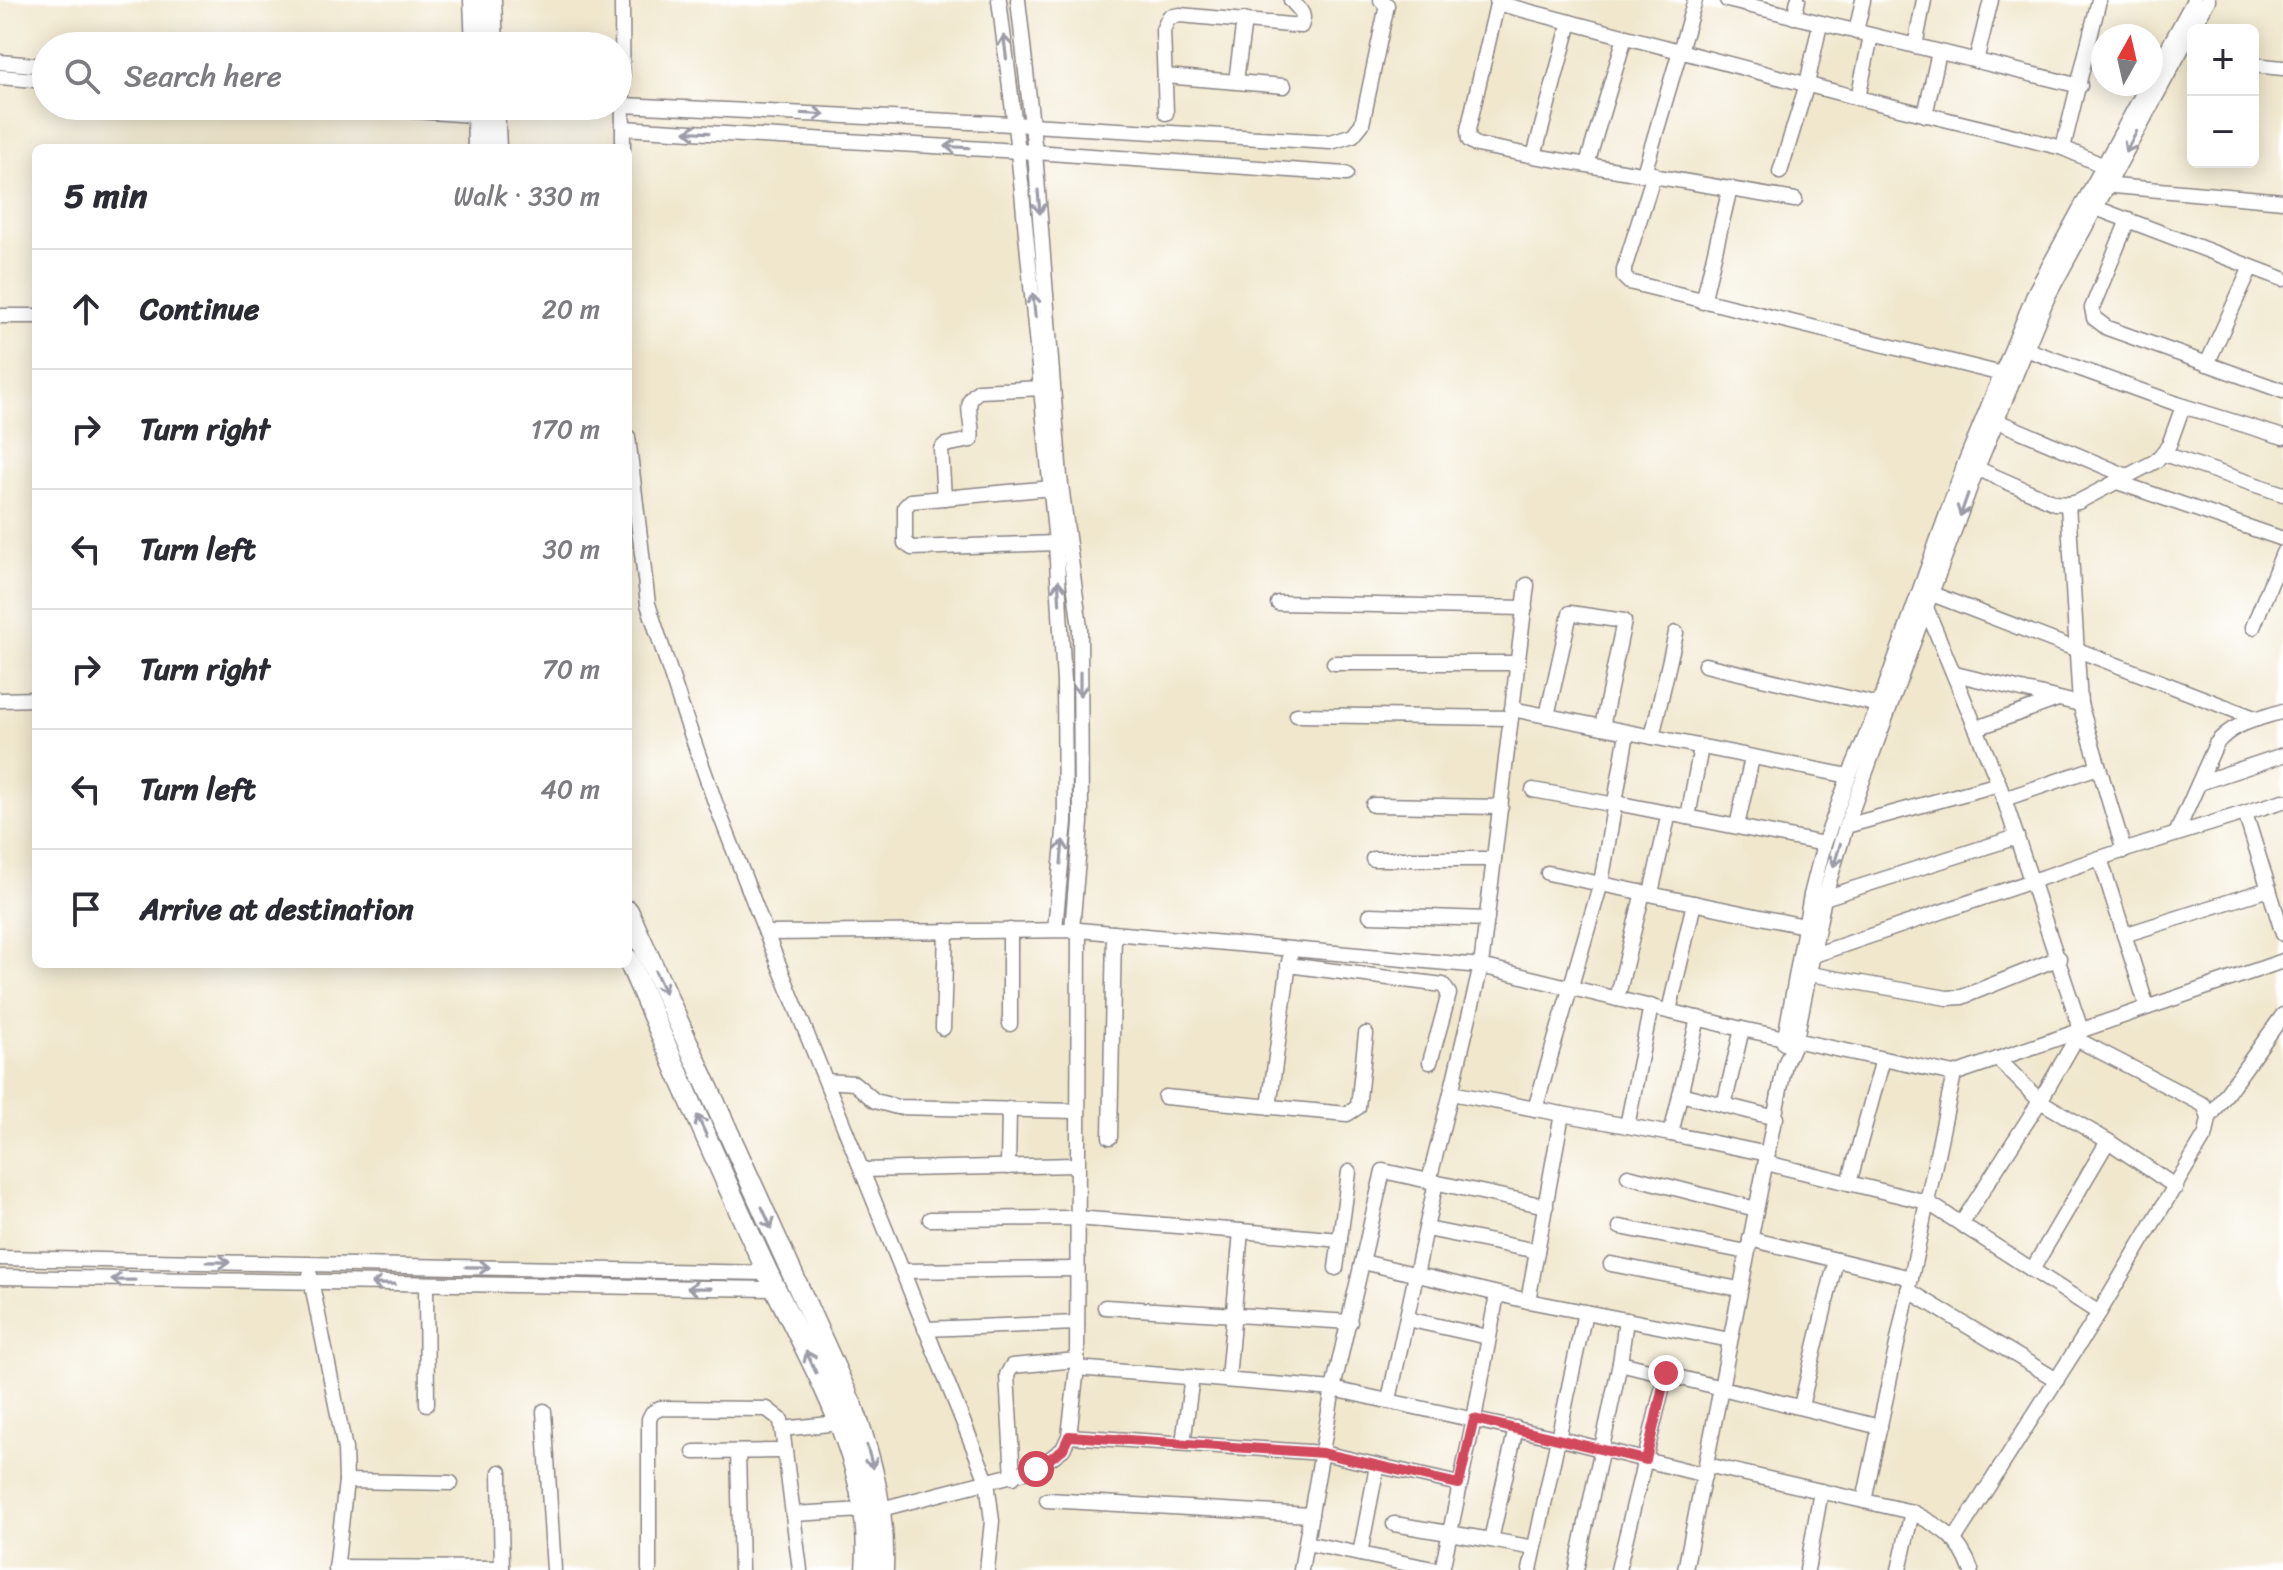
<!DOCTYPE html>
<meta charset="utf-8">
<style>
:root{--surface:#fff;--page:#f7f7f7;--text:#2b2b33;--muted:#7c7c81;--line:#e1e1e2}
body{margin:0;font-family:Sriracha,sans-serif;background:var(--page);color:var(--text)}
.controls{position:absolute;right:24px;top:24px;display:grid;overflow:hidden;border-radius:12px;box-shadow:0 4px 20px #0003}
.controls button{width:72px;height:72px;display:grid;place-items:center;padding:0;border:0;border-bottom:2px solid var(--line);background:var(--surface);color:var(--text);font:40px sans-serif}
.compass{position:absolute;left:2091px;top:24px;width:72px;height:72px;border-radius:50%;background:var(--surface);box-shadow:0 4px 20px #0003;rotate:8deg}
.stop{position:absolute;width:24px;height:24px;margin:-18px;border:6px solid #d1495b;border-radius:50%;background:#fff}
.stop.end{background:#d1495b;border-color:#fff;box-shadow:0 2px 8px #0008}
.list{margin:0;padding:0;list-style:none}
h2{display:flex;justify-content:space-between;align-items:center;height:104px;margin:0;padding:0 32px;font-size:34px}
h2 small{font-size:26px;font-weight:400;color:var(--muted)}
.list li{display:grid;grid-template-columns:52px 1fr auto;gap:24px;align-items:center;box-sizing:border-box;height:120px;padding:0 32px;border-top:2px solid var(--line)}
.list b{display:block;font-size:30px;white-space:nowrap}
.list em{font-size:26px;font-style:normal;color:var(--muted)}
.icon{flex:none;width:44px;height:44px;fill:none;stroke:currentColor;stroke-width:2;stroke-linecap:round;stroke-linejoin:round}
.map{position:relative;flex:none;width:2283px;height:1570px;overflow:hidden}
.search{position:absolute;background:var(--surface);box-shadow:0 4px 20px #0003;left:32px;top:32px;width:600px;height:88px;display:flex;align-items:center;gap:20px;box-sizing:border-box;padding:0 28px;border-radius:44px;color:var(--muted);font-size:30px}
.panel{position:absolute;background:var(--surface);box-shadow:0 4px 20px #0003;left:32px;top:144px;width:600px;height:824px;border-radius:12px}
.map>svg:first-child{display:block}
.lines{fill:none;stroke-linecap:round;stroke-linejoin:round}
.minor-casing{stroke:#898484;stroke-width:17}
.secondary-casing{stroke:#898484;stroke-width:23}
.minor{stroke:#fff;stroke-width:14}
.secondary{stroke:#fff;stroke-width:20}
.oneway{stroke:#9c9ca7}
.route{stroke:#d1495b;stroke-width:10}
</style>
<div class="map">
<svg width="2283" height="1570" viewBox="0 0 2283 1570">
<rect width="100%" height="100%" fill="#fff"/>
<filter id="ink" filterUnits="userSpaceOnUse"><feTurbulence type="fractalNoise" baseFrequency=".0125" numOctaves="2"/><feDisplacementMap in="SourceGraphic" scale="16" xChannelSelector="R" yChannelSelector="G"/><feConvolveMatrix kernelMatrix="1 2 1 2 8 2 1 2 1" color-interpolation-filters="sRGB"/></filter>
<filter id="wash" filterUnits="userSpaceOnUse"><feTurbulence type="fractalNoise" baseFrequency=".006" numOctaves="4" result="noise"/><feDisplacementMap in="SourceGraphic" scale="32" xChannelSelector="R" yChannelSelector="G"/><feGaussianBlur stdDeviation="1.8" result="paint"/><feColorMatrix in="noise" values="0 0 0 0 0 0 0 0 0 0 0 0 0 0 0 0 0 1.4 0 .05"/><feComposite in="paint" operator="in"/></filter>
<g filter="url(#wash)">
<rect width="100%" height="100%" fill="#f0e7cc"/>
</g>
<g filter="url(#ink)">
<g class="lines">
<!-- minor casing -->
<g class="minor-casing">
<g id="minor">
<polyline points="622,0 623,148"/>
<polyline points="999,0 1018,151 1056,543 1064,682 1065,821 1055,929"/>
<polyline points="1018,0 1035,152 1060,477 1080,628 1081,823 1072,930"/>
<polyline points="1498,0 1468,130 1469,140 1477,145 1534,156 1795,200"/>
<polyline points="1727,0 2080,86"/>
<polyline points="1497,3 1858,98 2063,148 2099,0"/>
<polyline points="1794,17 1798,0"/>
<polyline points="1856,32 1863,0"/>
<polyline points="1915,46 1924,0"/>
<polyline points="1976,61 1991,0"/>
<polyline points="0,62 46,66"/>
<polyline points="2253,65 2283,68"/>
<polyline points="1165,76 1284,86"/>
<polyline points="0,77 46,81"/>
<polyline points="2151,79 2194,0"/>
<polyline points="1236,81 1244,20"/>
<polyline points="1858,98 1871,36"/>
<polyline points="623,105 1031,125 1331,142 1353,135 1362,124 1387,5 1381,0"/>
<polyline points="347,106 486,116"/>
<path d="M1166 113 1163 30 1169 17 1180 15 1301 26C1307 13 1298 9 1291 0"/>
<polyline points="1925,115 1939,52"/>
<polyline points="623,128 1035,152 1346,174"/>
<polyline points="2063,148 2104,166"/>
<polyline points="1534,156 1570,22"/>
<polyline points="1587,164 1625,37"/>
<polyline points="1780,172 1807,84 1820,24"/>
<polyline points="1644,173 1695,0"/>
<polyline points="1654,174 1624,269 1624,277 1629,282 2002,374"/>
<polyline points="2103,185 2283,201"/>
<polyline points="2088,205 2283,279"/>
<polyline points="2128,220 2092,308 2094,318 2107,328 2283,391"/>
<polyline points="1703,302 1730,188"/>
<polyline points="0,316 36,316"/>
<polyline points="2017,346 2183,406 2283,437"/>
<polyline points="2207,364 2251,267"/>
<polyline points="1997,421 2127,476"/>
<polyline points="628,437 648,604 681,705 715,802 766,933 987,1481 992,1521 987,1570"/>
<polyline points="2164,454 2283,494"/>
<polyline points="1969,465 2055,503 2068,504 2078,502 2156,461 2169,445 2183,406"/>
<polyline points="2117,482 2283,539"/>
<polyline points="1052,488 911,501 905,507 905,543 912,548 1056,543"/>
<path d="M944 498 941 449 945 445 971 440C975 422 960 402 979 391L1042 388"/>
<polyline points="2068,504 2080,704 2124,851"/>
<polyline points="1527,585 1481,966 1451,1093 1562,1114 1528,1301 1730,1340"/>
<polyline points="1932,594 2257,719"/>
<polyline points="1278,603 1525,608"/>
<polyline points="1927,610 1999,784 2081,1030 2040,1101 1961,1224"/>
<polyline points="2253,627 2283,553"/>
<polyline points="1334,663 1518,663"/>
<polyline points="1705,665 1879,705"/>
<polyline points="1955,674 2080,704"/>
<polyline points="0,700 36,699"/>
<polyline points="1512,709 1849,776"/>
<polyline points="1297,715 1511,718"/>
<polyline points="1547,716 1570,613 1624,621 1602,727"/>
<polyline points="1977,728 2058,699"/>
<polyline points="1652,737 1676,633"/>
<polyline points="2199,783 2283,755"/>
<polyline points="1533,790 1616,805"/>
<polyline points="2004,799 2098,767"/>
<polyline points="1616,803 1824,844"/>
<polyline points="1373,805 1501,807"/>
<polyline points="2245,813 2283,934"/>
<polyline points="1688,817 1701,747"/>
<polyline points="1737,826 1752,758"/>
<polyline points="1846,826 1999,784"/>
<path d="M2176 834 2216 744C2232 723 2259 719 2283 711"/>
<polyline points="2100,858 2147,1007"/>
<polyline points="1373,859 1494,859"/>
<polyline points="1548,873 1814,928"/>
<polyline points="1651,893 1669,813"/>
<polyline points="1824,898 2017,837"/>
<polyline points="1370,915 1487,919"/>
<polyline points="1010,930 1010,1024"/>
<polyline points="1079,930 1077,1368 1333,1389 1557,1438 1705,1475"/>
<polyline points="766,933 1079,930 1481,966 1742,1029 1954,1074 2283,961"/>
<polyline points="2124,935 2269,889"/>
<polyline points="1814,955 2100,858 2283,801"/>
<polyline points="1288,965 1443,985 1449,994 1430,1062"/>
<polyline points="1810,974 1947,998 1962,997 2059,958"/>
<polyline points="1617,999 1643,892"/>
<polyline points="1669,1011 1694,903"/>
<polyline points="1698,1018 1671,1134 1768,1154"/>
<polyline points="943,1028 946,931"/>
<polyline points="1784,1043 1811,895 1824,844 1849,776 1879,705 1965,463 2036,290 2148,84"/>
<polyline points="1998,1059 2040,1101 2108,1141 2176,1187"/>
<polyline points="826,1081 854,1083 875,1101 897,1107 1076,1111"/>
<polyline points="1680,1094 1776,1118"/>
<polyline points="1165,1097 1347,1114 1358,1107 1366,1034"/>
<polyline points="1724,1105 1742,1029"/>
<polyline points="1269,1107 1290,956"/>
<polyline points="1535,1109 1601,883 1627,733"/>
<polyline points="1562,1114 1671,1134"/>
<polyline points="2209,1118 2283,1015"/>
<polyline points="1627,1126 1651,1006"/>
<polyline points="1110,1137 1114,933"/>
<polyline points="1766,1163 1927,1202 1954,1074"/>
<polyline points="1008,1167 1009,1109"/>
<polyline points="862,1170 1076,1165"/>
<polyline points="1628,1176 1756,1209"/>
<polyline points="1429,1181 1546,1206"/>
<polyline points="1849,1183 1883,1059"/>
<polyline points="930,1219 1076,1218 1241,1231"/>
<polyline points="1620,1227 1747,1252"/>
<polyline points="1427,1229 1537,1251"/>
<polyline points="1750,1239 1911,1278"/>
<polyline points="0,1258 768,1273"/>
<polyline points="1363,1262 1528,1301"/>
<polyline points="1611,1264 1739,1289"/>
<polyline points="1336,1268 1349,1172"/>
<polyline points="2032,1270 2108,1141"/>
<polyline points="902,1271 1077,1269"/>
<polyline points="310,1275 345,1449 346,1481 336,1570"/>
<polyline points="0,1277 777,1289"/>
<polyline points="426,1285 427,1404"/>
<polyline points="1908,1290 2057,1380"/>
<polyline points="1105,1307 1350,1322"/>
<polyline points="1407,1319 1488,1337"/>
<polyline points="925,1329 1077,1323"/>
<polyline points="1620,1363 1880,1427"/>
<polyline points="1228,1379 1241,1231 1340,1240"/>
<polyline points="1389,1400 1436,1182"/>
<polyline points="1801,1406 1836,1260"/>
<polyline points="544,1411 554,1570"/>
<polyline points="1516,1428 1491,1540 1534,1548"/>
<polyline points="782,1429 839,1423"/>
<polyline points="1069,1436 1323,1453 1459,1484"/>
<polyline points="1183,1443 1192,1377"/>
<polyline points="694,1452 785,1451"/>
<polyline points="738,1452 741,1570"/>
<path d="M1707 1465 1912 1512C1941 1527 1960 1538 1971 1570"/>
<polyline points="500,1472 502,1570"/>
<polyline points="1013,1477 1007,1375 1012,1366 1077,1360"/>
<polyline points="346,1481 451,1483"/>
<polyline points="1047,1500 1311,1515"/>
<polyline points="1864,1501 1927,1202 2099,1313"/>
<polyline points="793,1514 881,1509 1036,1469 1063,1449 1069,1436 1077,1368"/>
<polyline points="1394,1524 1491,1540"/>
<polyline points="1954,1540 2099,1313 2206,1134 2209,1118 2204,1105 2076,1039"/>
<polyline points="1306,1543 1438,1570"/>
<polyline points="1360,1554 1377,1466"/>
<polyline points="336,1567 502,1568"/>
<polyline points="649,1570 649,1419 652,1413 660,1408 767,1409 781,1420 800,1570"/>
<polyline points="1301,1570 1333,1389 1383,1171 1429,1181 1451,1093"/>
<polyline points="1442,1570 1474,1419 1497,1294"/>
<polyline points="1530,1570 1585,1312"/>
<polyline points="1576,1570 1620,1363 1626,1320"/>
<polyline points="1618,1570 1666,1373"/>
<polyline points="1685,1570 1785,1064 1796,1039 1824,898 1846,826 1977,468 2048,296 2208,0"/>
<polyline points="1807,1570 1821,1491"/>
<polyline points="1899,1570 1912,1512"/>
</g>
</g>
<!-- secondary casing -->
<g class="secondary-casing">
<g id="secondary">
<polyline points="474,0 476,46"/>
<polyline points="491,0 493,46"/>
<polyline points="477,106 478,148"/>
<polyline points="494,106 496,148"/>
<path d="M628 911 854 1410C873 1463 885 1514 883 1570"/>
<path d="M628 959C674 1063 718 1167 766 1269 810 1363 875 1462 866 1570"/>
</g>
</g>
<!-- minor -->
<use href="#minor" class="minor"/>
<!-- secondary -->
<use href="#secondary" class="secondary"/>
</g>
<!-- one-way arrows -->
<defs><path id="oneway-shaft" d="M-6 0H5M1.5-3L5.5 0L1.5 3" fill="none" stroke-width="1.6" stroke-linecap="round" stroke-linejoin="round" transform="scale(2)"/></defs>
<g class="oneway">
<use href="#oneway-shaft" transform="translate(1005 47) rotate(-97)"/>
<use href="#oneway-shaft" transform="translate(813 114) rotate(3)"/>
<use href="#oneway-shaft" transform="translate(697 132) rotate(-177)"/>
<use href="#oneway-shaft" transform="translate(2131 142) rotate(118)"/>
<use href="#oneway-shaft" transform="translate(957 147) rotate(-177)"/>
<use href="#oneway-shaft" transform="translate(1039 202) rotate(85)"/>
<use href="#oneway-shaft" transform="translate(1034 305) rotate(-96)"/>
<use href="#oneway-shaft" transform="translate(1964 505) rotate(109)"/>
<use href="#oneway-shaft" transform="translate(1059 592) rotate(-93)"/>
<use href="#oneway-shaft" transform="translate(1080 684) rotate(90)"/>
<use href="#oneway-shaft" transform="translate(1062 852) rotate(-85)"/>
<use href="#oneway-shaft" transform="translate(1837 855) rotate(107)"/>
<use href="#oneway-shaft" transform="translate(660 982) rotate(66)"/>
<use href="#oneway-shaft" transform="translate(702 1126) rotate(-114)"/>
<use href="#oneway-shaft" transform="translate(767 1218) rotate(66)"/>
<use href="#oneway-shaft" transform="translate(218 1262) rotate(1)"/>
<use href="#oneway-shaft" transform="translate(478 1267) rotate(1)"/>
<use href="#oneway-shaft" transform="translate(123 1280) rotate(-179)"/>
<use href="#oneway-shaft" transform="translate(383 1284) rotate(-179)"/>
<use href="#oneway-shaft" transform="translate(699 1288) rotate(-179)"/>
<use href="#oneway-shaft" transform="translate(811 1362) rotate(-115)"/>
<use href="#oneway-shaft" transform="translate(870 1457) rotate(74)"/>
</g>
</g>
<g class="lines" filter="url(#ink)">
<!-- route -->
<polyline class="route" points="1036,1469 1063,1449 1069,1436 1323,1453 1459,1484 1474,1419 1646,1460 1666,1373"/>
</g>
</svg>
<div class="controls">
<button>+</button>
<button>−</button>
</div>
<svg class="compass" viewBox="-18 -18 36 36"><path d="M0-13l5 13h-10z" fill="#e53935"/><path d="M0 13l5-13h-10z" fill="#7c7c81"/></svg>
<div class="stop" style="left:1036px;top:1469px"></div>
<div class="stop end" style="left:1666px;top:1373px"></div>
<div class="search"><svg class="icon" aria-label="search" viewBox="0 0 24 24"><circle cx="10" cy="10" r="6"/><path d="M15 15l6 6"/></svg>Search here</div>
<section class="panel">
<h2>5 min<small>Walk · 330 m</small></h2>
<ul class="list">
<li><svg class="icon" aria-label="ahead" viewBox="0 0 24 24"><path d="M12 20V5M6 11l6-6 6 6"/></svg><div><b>Continue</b></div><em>20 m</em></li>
<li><svg class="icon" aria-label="right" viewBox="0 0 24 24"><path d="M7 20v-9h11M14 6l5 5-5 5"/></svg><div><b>Turn right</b></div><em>170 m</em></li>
<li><svg class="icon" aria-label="left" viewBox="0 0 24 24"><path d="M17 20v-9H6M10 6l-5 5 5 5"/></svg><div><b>Turn left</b></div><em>30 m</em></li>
<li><svg class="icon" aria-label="right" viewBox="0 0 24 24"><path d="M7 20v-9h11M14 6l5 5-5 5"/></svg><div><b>Turn right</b></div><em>70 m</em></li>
<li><svg class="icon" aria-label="left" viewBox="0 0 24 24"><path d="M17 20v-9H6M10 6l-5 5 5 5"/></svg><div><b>Turn left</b></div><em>40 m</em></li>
<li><svg class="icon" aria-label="arrive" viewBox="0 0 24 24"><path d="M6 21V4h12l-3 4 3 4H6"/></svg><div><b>Arrive at destination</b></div></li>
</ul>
</section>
</div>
